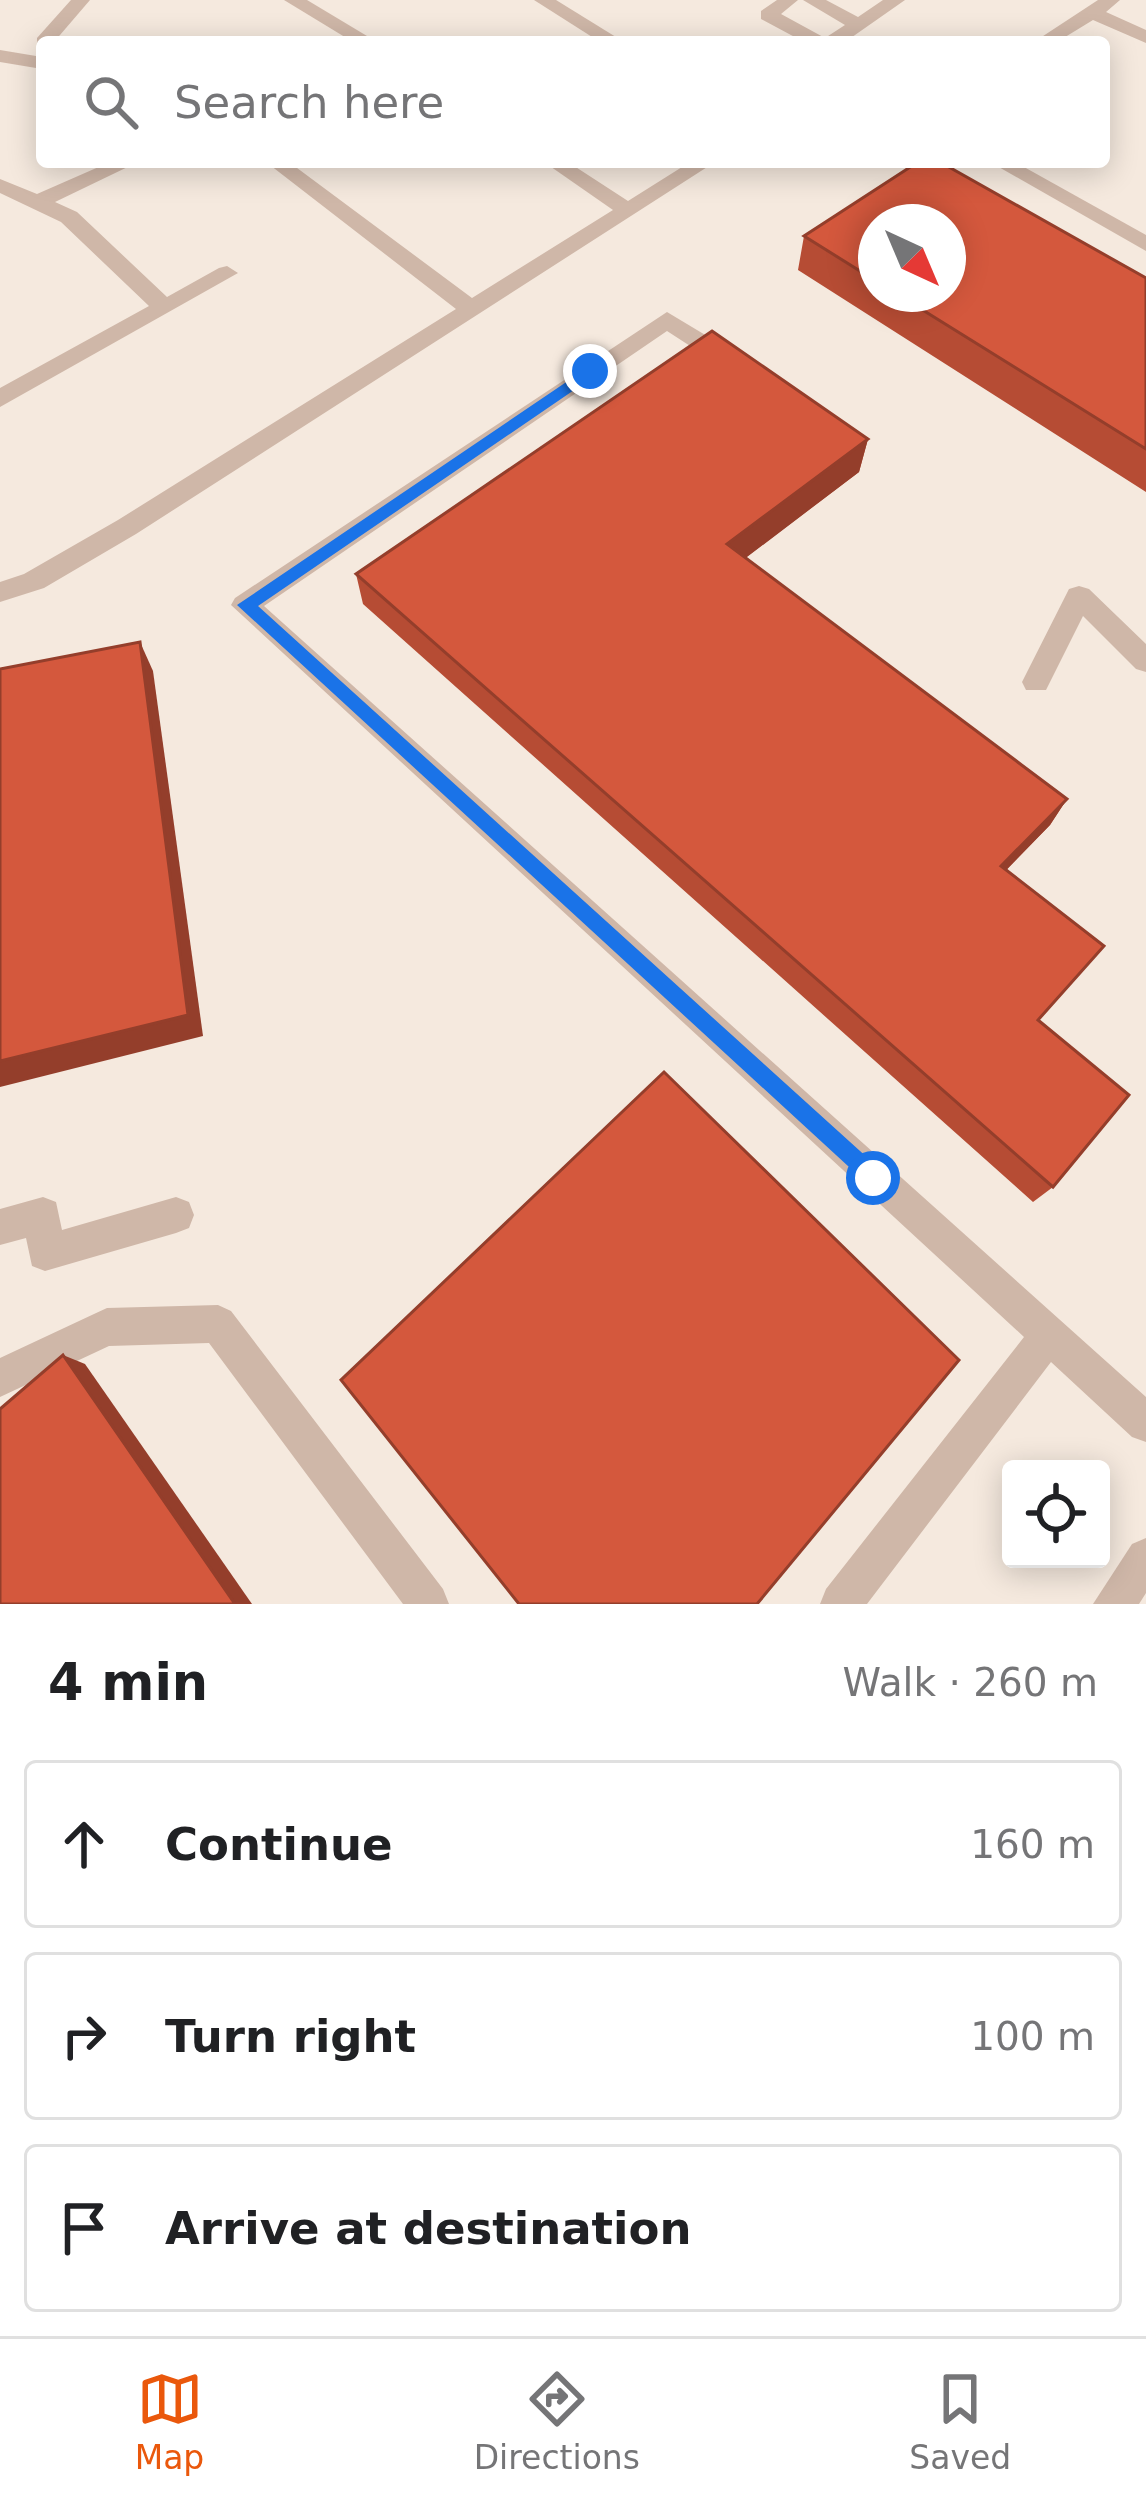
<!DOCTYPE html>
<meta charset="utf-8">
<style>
:root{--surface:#fff;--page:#f6f6f6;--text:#202124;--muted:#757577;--line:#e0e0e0;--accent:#ea580c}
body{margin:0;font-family:"DejaVu Sans",sans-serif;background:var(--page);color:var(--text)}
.controls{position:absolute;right:36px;bottom:36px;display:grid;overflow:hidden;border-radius:12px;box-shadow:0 6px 30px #0003}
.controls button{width:108px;height:108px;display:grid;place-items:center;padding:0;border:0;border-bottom:3px solid var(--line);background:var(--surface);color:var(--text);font:60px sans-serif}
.compass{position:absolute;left:858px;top:204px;width:108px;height:108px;border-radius:50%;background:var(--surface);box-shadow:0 6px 30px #0003;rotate:136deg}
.stop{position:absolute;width:36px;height:36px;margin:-27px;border:9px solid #1a73e8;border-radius:50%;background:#fff}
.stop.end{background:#1a73e8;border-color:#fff;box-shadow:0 3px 12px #0008}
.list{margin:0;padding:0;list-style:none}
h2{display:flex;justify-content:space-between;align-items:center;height:156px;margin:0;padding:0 48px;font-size:51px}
h2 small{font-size:39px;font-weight:400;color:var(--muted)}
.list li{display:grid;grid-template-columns:78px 1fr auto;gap:36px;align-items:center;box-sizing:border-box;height:168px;margin:0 24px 24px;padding:0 24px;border:3px solid var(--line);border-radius:12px}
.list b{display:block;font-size:45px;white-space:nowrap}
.list em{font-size:39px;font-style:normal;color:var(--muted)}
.icon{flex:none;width:66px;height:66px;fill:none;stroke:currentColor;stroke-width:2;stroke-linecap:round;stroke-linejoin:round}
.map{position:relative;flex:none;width:1146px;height:1604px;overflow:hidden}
.search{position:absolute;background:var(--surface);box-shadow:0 6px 30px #0003;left:36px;right:36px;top:36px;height:132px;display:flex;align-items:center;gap:30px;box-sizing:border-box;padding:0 42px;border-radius:12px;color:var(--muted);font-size:45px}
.sheet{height:732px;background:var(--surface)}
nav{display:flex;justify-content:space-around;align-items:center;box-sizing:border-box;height:168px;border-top:3px solid var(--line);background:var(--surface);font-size:33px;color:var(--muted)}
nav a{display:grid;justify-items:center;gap:6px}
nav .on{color:var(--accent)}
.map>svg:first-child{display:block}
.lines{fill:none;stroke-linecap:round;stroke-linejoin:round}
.minor{fill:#cfb7a8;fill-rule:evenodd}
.wall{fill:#b64c34;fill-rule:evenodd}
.shaded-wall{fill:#943e2b}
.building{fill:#d4583d;stroke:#943e2b;stroke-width:3}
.route{fill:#1a73e8}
</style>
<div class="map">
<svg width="1146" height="1604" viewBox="0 0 1146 1604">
<rect width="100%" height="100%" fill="#f5e9de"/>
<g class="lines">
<!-- minor -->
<g class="minor">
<polygon points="71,0 90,0 54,42 37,46 37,38"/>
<polygon points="284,0 307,0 377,42 353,42"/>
<polygon points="534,0 556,0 624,42 600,42"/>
<polygon points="777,0 798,0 781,14 825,38 845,25 803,0 826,0 858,17 883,0 905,0 845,42 804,42 761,19 761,11"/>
<polygon points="1098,0 1120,0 1106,12 1146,30 1146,43 1093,20 1057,42 1034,42"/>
<polygon points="0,50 42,57 42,69 0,62"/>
<polygon points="110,162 138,162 55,202 77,212 167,297 219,268 227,266 238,273 0,407 0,388 149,306 61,222 0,193 0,179 37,194"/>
<polygon points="266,162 289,162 472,298 613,210 544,162 568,162 628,201 690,162 715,162 136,534 44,588 0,602 0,582 24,574 118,520 456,309"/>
<polygon points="990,162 1015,162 1146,235 1146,251"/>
<polygon points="667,312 737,354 737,366 721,366 667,331 264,606 1146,1397 1146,1442 1132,1437 1051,1362 867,1604 820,1604 826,1589 1024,1337 231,605 235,598"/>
<polygon points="1079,586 1089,589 1146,644 1146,672 1136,669 1083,616 1046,690 1026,690 1022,682 1069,589"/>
<polygon points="43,1197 56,1202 62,1230 176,1197 189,1202 194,1215 189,1228 176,1233 45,1271 32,1266 26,1238 0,1245 0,1209"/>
<polygon points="218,1305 231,1311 443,1589 449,1604 403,1604 209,1343 109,1346 0,1397 0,1358 94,1314 107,1308"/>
<polygon points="1146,1538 1146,1593 1139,1604 1093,1604 1132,1544"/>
</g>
</g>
<!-- wall -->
<g class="wall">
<path d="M918 162H940L1146 278V492L798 270 804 236ZM876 222H948V294H876Z"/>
<polygon points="868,439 859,472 745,558 1067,799 1050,825 1006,870 1038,1021 1053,1187 1033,1202 363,604 356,574"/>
</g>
<!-- shaded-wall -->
<g class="shaded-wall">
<polygon points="868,439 859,472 722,576 727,544"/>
<polygon points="140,642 153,671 203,1036 0,1087 0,1061"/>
<polygon points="1067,799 1050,825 986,891 1001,866"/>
<polygon points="63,1355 85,1364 252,1604 235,1604"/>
</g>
<!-- building -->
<g class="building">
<polygon points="918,162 940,162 1146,278 1146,449 897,294 948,294 948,222 876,222 876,281 804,236"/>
<polygon points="712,331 868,439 727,544 1067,799 1001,866 1104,946 1038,1020 1129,1095 1053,1187 356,574"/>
<polygon points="140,642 188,1015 0,1061 0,669"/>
<polygon points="664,1072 959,1360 757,1604 519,1604 341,1380"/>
<polygon points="63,1355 235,1604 0,1604 0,1409"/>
</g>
<!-- route -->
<polygon class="route" points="590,366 596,375 258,606 881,1170 881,1186 873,1189 237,605"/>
</svg>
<div class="controls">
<button><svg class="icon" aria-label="locate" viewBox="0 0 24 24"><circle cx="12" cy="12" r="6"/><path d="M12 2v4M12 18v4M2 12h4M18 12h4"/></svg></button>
</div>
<svg class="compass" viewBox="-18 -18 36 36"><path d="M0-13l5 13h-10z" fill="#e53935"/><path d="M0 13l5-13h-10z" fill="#757577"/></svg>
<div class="stop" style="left:873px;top:1178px"></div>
<div class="stop end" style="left:590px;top:371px"></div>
<div class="search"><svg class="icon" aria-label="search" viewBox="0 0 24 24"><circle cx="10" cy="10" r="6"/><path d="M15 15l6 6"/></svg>Search here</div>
</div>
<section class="sheet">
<h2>4 min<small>Walk · 260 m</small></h2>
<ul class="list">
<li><svg class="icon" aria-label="ahead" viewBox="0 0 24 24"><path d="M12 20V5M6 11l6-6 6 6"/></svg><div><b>Continue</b></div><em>160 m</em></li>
<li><svg class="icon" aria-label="right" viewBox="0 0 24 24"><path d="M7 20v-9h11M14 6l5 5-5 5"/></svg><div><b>Turn right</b></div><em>100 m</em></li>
<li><svg class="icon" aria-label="arrive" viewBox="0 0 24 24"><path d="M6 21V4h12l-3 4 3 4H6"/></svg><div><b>Arrive at destination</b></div></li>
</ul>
</section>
<nav>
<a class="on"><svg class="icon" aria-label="map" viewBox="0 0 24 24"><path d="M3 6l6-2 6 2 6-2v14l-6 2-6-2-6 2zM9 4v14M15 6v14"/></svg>Map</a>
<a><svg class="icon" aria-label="directions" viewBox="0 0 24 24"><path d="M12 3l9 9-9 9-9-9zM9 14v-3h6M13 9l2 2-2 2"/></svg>Directions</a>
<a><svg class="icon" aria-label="saved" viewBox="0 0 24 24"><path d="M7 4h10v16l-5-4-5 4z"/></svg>Saved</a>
</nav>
